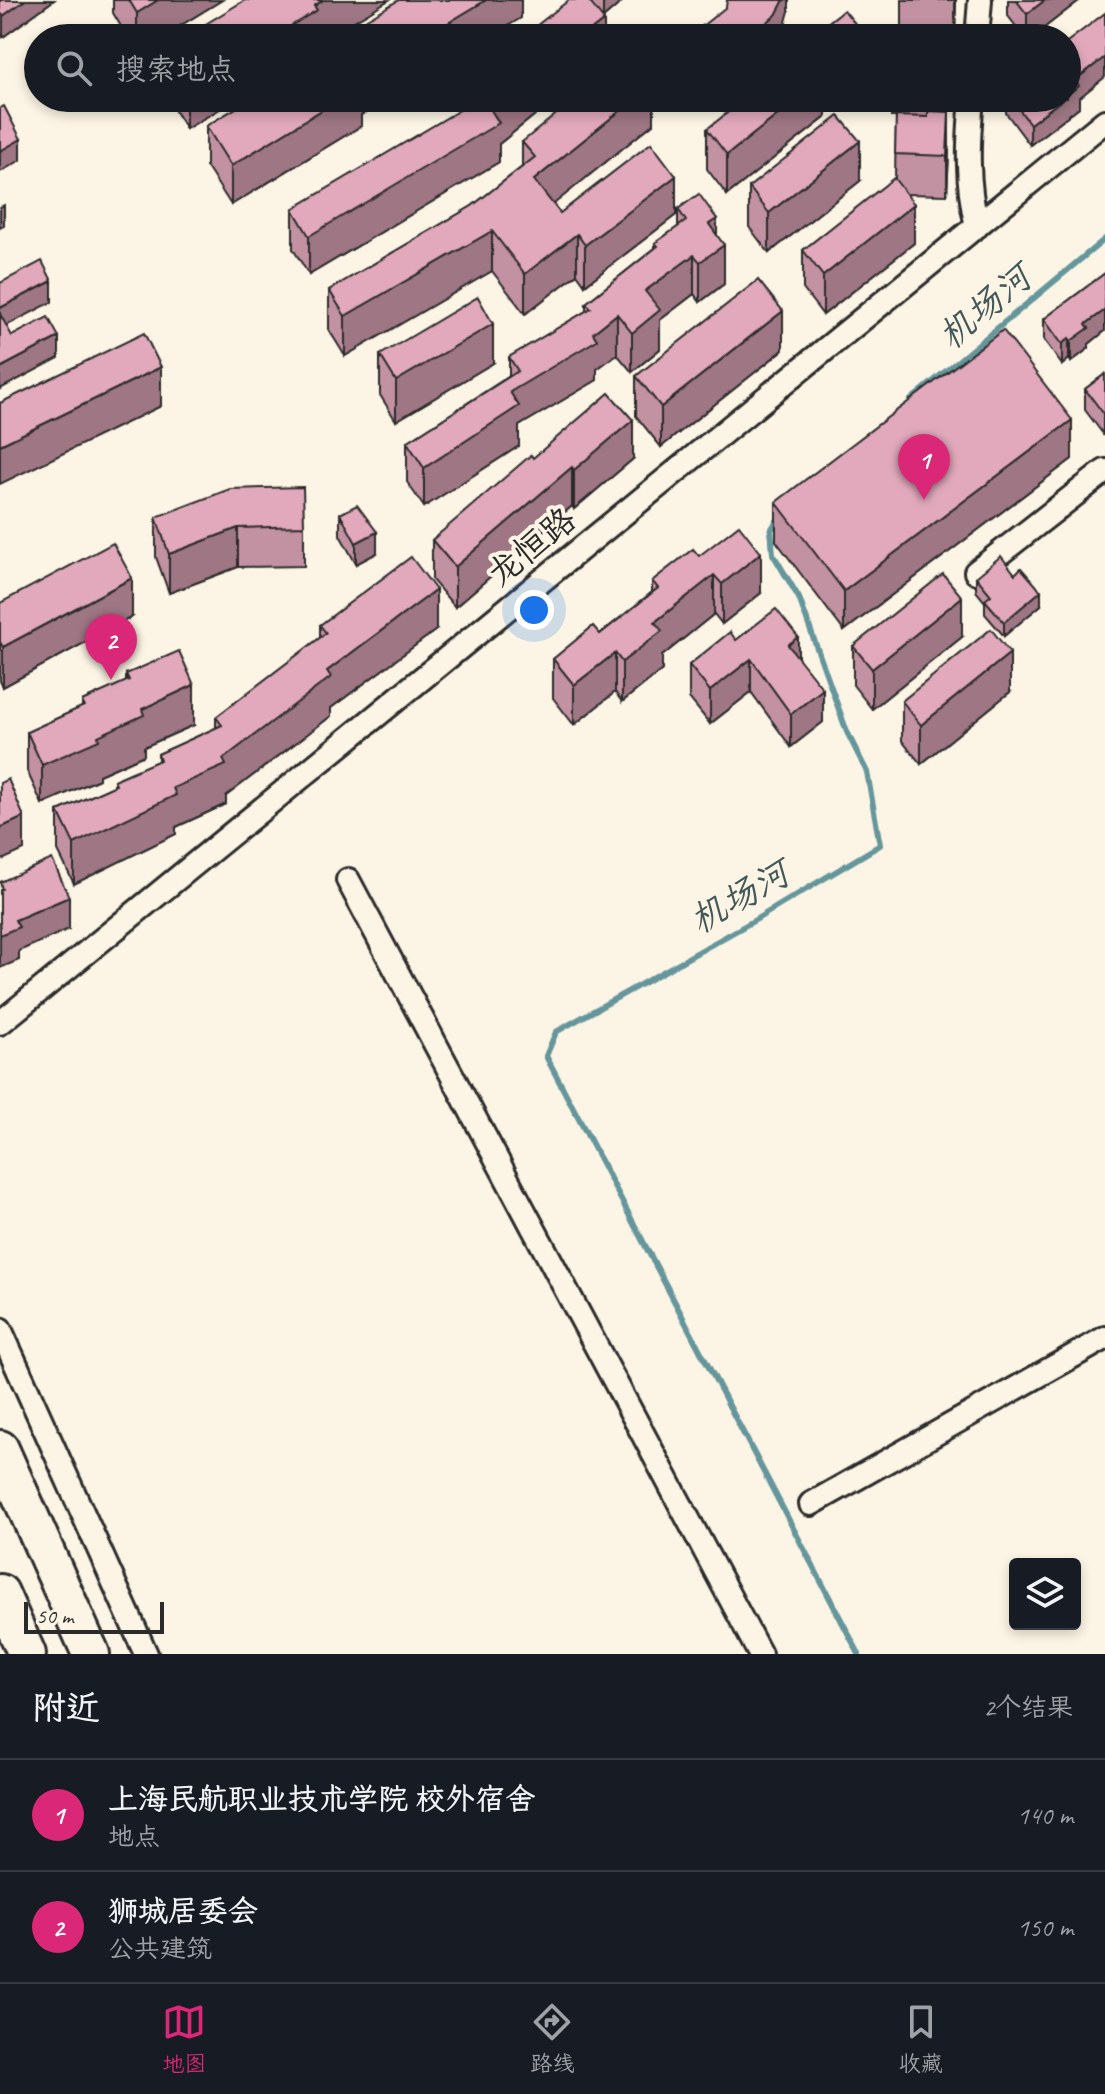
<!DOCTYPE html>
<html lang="zh">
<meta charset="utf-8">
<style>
:root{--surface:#171b24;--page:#20242c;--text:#f1f3f6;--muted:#9ea1a6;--line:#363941;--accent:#db2777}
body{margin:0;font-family:Caveat,"LXGW WenKai TC",sans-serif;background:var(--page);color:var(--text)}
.controls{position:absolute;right:24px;bottom:24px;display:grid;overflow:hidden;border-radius:8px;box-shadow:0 4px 12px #0003}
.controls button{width:72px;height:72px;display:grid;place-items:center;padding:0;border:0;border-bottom:2px solid var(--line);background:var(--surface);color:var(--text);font:40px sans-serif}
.scale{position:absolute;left:24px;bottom:20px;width:140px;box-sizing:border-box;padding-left:8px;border:4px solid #2b2b2b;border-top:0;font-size:22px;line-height:28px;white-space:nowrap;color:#2b2b2b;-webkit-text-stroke:6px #fcf5e5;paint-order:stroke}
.you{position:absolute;left:534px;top:610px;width:28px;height:28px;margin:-20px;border:6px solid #fff;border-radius:50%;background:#1a73e8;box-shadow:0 0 0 12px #1a73e833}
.badge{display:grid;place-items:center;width:52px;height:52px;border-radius:50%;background:var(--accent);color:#fff;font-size:26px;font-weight:700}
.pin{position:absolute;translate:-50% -66px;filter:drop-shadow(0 2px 4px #0008)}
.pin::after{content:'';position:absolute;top:42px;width:28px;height:24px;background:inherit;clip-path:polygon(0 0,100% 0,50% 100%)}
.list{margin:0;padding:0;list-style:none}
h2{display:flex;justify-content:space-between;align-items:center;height:104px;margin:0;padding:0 32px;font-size:34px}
h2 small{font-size:26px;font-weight:400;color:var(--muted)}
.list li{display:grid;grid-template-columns:52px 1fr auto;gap:24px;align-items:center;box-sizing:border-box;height:112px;padding:0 32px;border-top:2px solid var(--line)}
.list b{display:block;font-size:30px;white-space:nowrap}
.list p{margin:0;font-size:26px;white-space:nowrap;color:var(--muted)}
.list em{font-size:26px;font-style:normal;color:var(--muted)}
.icon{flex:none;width:44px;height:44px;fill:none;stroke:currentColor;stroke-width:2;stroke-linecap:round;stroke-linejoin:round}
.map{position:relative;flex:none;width:1105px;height:1654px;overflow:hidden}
.search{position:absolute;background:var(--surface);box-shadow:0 4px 12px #0003;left:24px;right:24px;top:24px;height:88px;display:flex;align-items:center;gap:20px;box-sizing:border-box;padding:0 28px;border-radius:44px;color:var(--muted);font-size:30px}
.sheet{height:328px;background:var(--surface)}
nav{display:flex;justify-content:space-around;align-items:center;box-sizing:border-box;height:112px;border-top:2px solid var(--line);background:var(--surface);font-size:22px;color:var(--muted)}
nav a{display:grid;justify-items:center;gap:4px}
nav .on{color:var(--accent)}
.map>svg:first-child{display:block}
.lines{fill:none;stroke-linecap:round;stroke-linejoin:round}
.stream{stroke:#65969c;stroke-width:6}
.minor-casing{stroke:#2b2b2b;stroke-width:28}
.primary-casing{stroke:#2b2b2b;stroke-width:42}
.minor{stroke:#fcf5e5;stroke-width:22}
.primary{stroke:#fcf5e5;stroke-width:36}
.wall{fill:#c291a2;stroke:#2b2b2b;stroke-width:2}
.shaded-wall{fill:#9e7684;stroke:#2b2b2b;stroke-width:2}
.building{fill:#e2a9bc;stroke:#2b2b2b;stroke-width:2}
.labels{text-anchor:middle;stroke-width:8;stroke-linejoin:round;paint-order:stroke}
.street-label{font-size:34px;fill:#2b2b2b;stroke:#fcf5e5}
.water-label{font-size:36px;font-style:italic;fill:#43585a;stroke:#fcf5e5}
</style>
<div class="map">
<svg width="1105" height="1654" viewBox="0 0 1105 1654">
<rect width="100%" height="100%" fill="#fcf5e5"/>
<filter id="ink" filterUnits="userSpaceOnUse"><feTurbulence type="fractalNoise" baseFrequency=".0125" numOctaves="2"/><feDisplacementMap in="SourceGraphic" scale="16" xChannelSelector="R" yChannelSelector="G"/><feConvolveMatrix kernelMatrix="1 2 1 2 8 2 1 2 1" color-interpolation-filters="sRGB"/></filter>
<g filter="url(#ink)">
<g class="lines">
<!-- stream -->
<g class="stream">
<polyline points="911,400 1105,239"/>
<polyline points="780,516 771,530 773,554 799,598 847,732 867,772 880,845 755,920 556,1032 546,1056 859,1654"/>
</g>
<!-- minor casing -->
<g class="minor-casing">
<g id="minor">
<polyline points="977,38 980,0"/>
<path d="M972 98C968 142 966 182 977 226"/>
<polyline points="976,572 1105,471"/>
<polyline points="348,880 760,1654"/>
<polyline points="0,1023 1105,121"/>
<polyline points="0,1329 146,1654"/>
<polyline points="811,1504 1105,1338"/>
</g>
</g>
<!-- primary casing -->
<g class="primary-casing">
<g id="primary">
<polyline points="0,1449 91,1654"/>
<polyline points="0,1593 27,1654"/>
</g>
</g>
<!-- minor -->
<use href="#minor" class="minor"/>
<!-- primary -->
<use href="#primary" class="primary"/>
</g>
<!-- wall -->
<g class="wall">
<polygon points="0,0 54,0 3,37 0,33"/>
<polygon points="113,0 222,0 160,38 128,38 113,13"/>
<polygon points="569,0 624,0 603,18 604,38"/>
<polygon points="902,0 956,0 955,38 924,38 902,36"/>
<polygon points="1008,0 1080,0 1031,38 1025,38 1008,16"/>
<polygon points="167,98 238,98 186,129"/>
<polygon points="253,98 389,98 361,115 361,126 231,205 206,166 206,126"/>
<polygon points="472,98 556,98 499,144 499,162 309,275 293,249 293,209 472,103"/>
<polygon points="654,98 654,123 553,204 560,213 676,215 585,285 577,274 525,314 492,271 345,356 329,330 329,290 472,206 522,167 522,142"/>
<polygon points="891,98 945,98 944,112 949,152 947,195 907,194 914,243 823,315 803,289 803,250 895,179 896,117 891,117"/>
<polygon points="1005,98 1079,98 1079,107 1030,145 1006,113 1006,100"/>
<polygon points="826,107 826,117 727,195 707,169 707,129"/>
<polygon points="860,181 769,253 749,227 749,187"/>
<polygon points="678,209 717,236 724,284 700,302 694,294 660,320 660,349 632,372 617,354 597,369 597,380 519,426 519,446 424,507 407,482 407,442 509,376 509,357 586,311 586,303 655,248 655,243 678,227"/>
<polygon points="1105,273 1105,331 1089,344 1089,348 1071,362 1069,359 1062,365 1044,340 1044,319"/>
<polygon points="783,350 661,447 636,416 636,376"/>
<polygon points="380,355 493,363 396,421 380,395"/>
<polygon points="1105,374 1103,434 1085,410 1085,389"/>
<polygon points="533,458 633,459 574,509 572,506 455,607 432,580 432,540"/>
<polygon points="1072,459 844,631 776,541 776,502"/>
<polygon points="340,514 377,553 356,564 340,535"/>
<polygon points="156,517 304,526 304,566 238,567 169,593 156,557"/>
<polygon points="699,556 761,593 722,624 714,614 662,656 662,670 622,702 615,692 574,725 553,698 553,659 600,634 652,592 652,581"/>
<polygon points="976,577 1041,605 1004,636 985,614 985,602 976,591"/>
<polygon points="0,603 132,617 3,687 0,681"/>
<polygon points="320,625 436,630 331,708 331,716 226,796 226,804 176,827 176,834 74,884 58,851 58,811 114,786 114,780 158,761 158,754 216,728 216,717 320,638"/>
<polygon points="962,637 872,709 853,685 853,646"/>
<polygon points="736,640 798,658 823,722 791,747 751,692 710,724 689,698 689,665"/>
<polygon points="126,674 194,725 144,747 144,755 99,775 99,779 42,804 27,771 27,732 82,707 82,701 126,682"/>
<polygon points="1010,692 921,764 902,741 902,701"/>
</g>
<!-- shaded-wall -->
<g class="shaded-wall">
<polygon points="25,0 54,0 3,37 3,16"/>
<polygon points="158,0 222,0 160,38 137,38 137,13"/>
<polygon points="323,0 389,0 326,38 271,38"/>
<polygon points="486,0 521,0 521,18 488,38 423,38"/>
<polygon points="608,0 624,0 603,18 603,4"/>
<polygon points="784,0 789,0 789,11 784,29 778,38 747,38"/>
<polygon points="955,0 956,0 955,38"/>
<polygon points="1045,0 1080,0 1031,38 1027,38 1027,14"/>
<polygon points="604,20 604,38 581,38"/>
<polygon points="1105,57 1105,77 1079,98 1079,107 1030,145 1030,124 1064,98 1067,98 1067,95 1075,80"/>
<polygon points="186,98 238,98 186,129"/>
<polygon points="341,98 389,98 361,115 361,126 231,205 231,166"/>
<polygon points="506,98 556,98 499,144 499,162 309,275 309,236 491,110"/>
<polygon points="636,98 654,98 654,123 534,220 534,180"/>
<polygon points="799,98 837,98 826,107 826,117 727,195 727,155"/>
<polygon points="949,112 949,152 947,195 947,156"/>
<polygon points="21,139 21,160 0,172 0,151"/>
<polygon points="860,141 860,181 769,253 769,213"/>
<polygon points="676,176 676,215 585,285 585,245"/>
<polygon points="914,204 914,243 823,315 823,276"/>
<polygon points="4,205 4,226 0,228 0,207"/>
<polygon points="717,219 717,250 724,245 724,284 700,302 700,262 709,224"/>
<polygon points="492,231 492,271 345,356 345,316"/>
<polygon points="577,234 577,274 525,314 525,274"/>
<polygon points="694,255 694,294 660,320 660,349 632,372 632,333 645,291"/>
<polygon points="52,281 52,302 0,329 0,308"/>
<polygon points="1105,310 1105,331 1089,344 1089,348 1071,362 1071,341 1086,324"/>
<polygon points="783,311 783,350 661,447 661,407"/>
<polygon points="617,314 617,354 597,369 597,380 519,426 519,446 424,507 424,468 510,392 593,333"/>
<polygon points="493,324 493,363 396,421 396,381"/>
<polygon points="59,337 59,358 0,389 0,368"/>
<polygon points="1069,338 1069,359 1062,365 1062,344"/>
<polygon points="161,367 161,406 0,484 0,445"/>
<polygon points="1105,412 1105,432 1103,434 1103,413"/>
<polygon points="633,420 633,459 574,509 574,470"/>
<polygon points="1072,420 1072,459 844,631 844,591"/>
<polygon points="572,467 572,506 455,607 455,567"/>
<polygon points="238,528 238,567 169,593 169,554"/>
<polygon points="377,532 377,553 356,564 356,543"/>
<polygon points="761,553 761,593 722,624 722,584"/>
<polygon points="714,575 714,614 662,656 662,670 622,702 622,662 655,622"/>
<polygon points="132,578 132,617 3,687 3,647"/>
<polygon points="436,590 436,630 331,708 331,716 226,796 226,804 176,827 176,834 74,884 74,844 223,759 327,671"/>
<polygon points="1041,591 1041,605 1004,636 1004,622"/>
<polygon points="962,597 962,637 872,709 872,669"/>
<polygon points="798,637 798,670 788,645"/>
<polygon points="615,653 615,692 574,725 574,685"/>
<polygon points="1010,653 1010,692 921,764 921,725"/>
<polygon points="751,659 751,692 710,724 710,691"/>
<polygon points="194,685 194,725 144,747 144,755 99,775 99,779 42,804 42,765 98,736 142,709"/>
<polygon points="823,689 823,722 791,747 791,714"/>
<polygon points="24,817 24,850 0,861 0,828"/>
<polygon points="69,897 69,929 19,951 19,960 0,968 0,935 15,920"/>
</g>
<!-- building -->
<g class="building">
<polygon points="0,0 25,0 3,16 0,12"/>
<polygon points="129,0 158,0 137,13"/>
<polygon points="245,0 323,0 314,6 317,10 271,38 183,38"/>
<polygon points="399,0 486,0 423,38 351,38 360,33 355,26"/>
<polygon points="569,0 588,0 604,20 581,38 521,38"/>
<polygon points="727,0 784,0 776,15 747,38 693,38 691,35 726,7"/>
<polygon points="1016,0 1045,0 1027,14"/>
<polygon points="844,10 865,36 863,38 808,38"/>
<polygon points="1105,13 1105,57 1075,80 1079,86 1067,95 1067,42"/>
<polygon points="924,35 946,36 945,38 924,38"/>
<polygon points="253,98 341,98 231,166 206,126"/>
<polygon points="480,98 506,98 491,110 499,123 309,236 293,209"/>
<polygon points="576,98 636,98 534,180 560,213 651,143 676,176 585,245 577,234 525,274 492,231 345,316 329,290 472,206 535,157 522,142"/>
<polygon points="746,98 799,98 727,155 707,129"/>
<polygon points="1011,98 1064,98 1030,124"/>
<polygon points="4,106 21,139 0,151 0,108"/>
<polygon points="928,111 949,112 947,156 895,154 896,116 928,117"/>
<polygon points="839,116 860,141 769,213 749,187"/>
<polygon points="894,178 914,204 823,276 803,250"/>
<polygon points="699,194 717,219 709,224 724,245 700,262 694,255 645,291 660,310 632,333 617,314 593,333 597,340 510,392 519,406 424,468 407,442 518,371 509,357 591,308 586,303 658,246 655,243 686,221 678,209"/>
<polygon points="42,261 52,281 0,308 0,283"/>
<polygon points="1105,273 1105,310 1086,324 1089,328 1071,341 1069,338 1062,344 1044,319"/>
<polygon points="758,280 783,311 661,407 636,376"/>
<polygon points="478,297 493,324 396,381 380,355"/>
<polygon points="0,314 12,336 48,317 59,337 0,368"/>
<polygon points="1003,330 1072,420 844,591 776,502"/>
<polygon points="144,333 161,367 0,445 0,403"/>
<polygon points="1105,374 1105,412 1103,413 1085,389"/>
<polygon points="609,393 633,420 574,470 572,467 455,567 432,540 531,455 533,458"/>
<polygon points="303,487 304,526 238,528 169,554 156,517 230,489"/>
<polygon points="357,505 377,532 356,543 340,514"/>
<polygon points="739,525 761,553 722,584 714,575 655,622 662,631 622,662 615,653 574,685 553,659 593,626 600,634 658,588 652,581 693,549 699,556"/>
<polygon points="113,543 132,578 3,647 0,642 0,603"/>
<polygon points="1001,556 1015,574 1021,568 1041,591 1004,622 985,600 991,595 976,577"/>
<polygon points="411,557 436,590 327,671 331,677 223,759 226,765 173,788 176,795 74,844 58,811 116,785 114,780 160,760 158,754 222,725 216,717 326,633 320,625"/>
<polygon points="943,574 962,597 872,669 853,646"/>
<polygon points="776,609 798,637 788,645 823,689 791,714 751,659 710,691 689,665 730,632 736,640"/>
<polygon points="991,629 1010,653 921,725 902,701"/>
<polygon points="179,651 194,685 142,709 144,715 98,736 99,740 42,765 27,732 84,706 82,701 129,680 126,674"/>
<polygon points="8,779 24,817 0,828 0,783"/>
<polygon points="52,859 69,897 15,920 19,927 0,935 0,890 2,889 0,882"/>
</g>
</g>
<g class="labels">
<!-- street labels -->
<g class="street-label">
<text transform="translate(531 546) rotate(-39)" y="12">龙恒路</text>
</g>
<!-- water labels -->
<g class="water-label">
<text transform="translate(984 306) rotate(-40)" y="13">机场河</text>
<text transform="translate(739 896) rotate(-30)" y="13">机场河</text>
</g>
</g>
</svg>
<div class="controls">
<button><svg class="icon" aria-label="layers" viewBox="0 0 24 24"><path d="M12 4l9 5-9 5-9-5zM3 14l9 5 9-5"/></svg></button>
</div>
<div class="scale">50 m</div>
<div class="you"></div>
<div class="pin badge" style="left:924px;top:500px">1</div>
<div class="pin badge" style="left:111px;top:680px">2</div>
<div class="search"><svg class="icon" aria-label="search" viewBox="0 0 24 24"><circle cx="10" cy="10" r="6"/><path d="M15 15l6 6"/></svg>搜索地点</div>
</div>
<section class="sheet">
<h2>附近<small>2个结果</small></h2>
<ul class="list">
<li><span class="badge">1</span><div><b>上海民航职业技术学院 校外宿舍</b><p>地点</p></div><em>140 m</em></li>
<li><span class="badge">2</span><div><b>狮城居委会</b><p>公共建筑</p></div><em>150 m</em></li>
</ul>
</section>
<nav>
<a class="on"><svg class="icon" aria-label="map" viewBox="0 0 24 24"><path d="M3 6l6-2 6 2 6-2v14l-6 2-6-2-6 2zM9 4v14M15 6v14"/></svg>地图</a>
<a><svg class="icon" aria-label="directions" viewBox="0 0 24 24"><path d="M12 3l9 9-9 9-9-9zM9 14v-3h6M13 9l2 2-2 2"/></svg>路线</a>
<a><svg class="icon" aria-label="saved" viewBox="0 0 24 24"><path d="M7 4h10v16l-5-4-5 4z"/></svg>收藏</a>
</nav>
